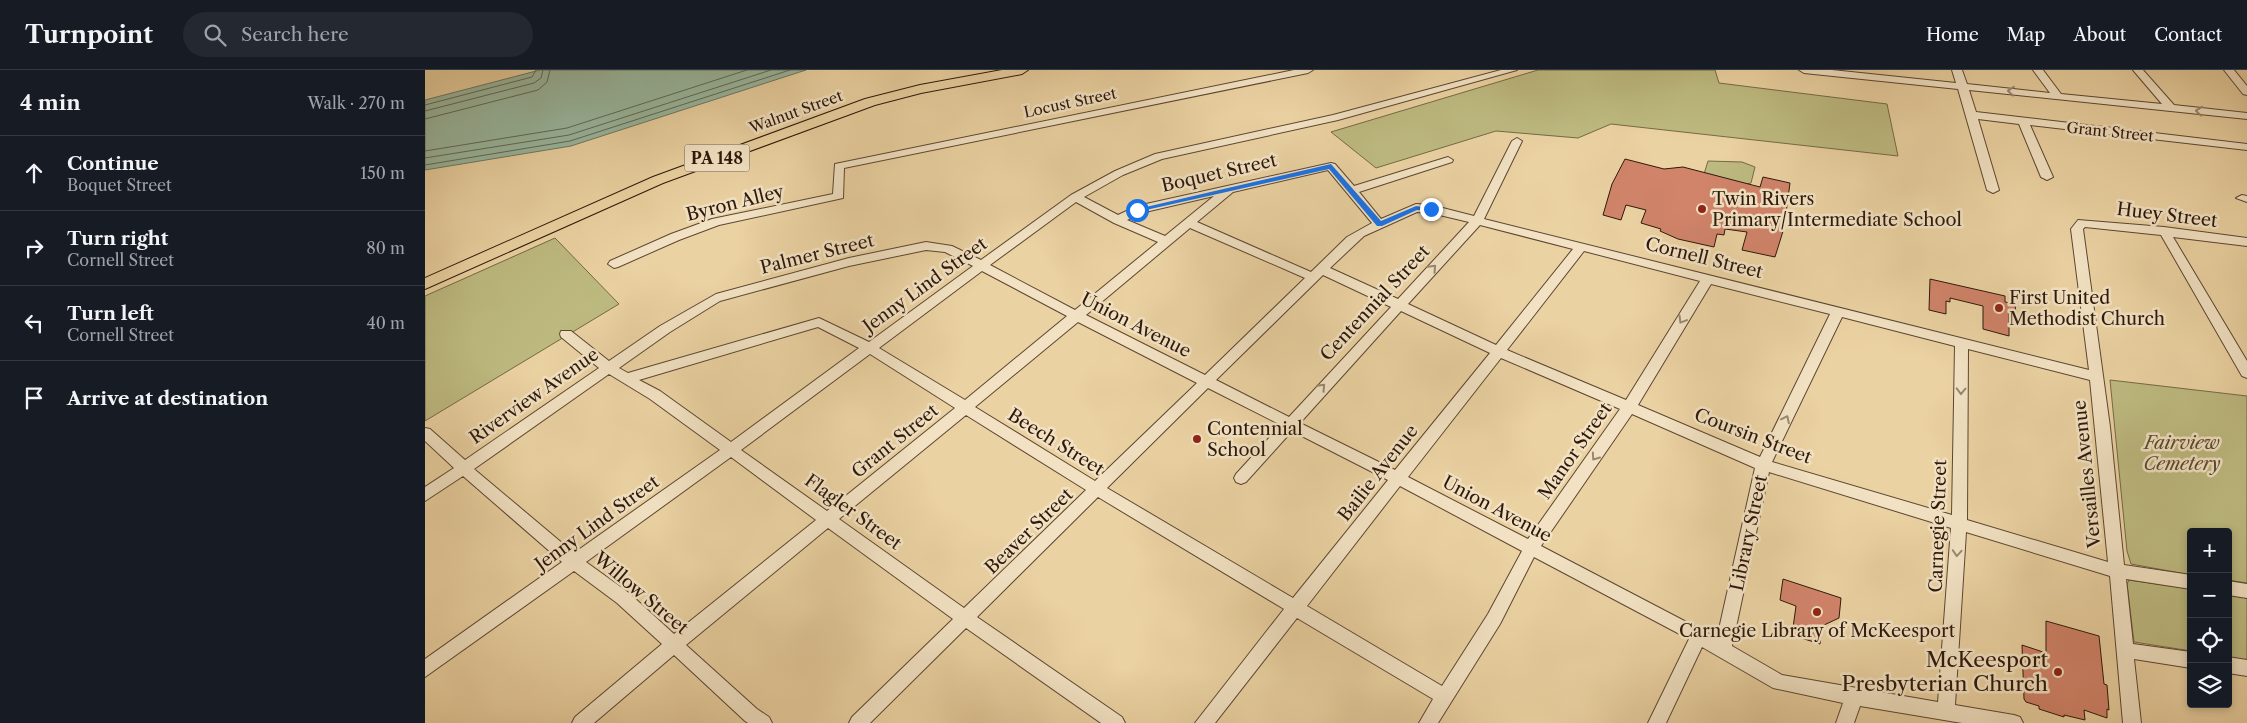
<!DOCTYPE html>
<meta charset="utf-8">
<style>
:root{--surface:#171b24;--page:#242831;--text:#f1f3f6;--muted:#9ea1a6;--line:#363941}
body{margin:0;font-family:"Libre Caslon Text",serif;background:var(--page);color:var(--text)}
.controls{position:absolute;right:15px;bottom:15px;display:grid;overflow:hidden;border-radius:5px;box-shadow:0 2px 8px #0003}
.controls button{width:45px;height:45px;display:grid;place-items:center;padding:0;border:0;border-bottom:1px solid var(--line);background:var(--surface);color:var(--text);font:25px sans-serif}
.stop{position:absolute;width:15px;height:15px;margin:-11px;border:4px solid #1a73e8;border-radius:50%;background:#fff}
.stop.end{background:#1a73e8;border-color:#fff;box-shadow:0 1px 5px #0008}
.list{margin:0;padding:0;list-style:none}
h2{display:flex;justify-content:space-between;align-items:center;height:65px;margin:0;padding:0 20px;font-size:21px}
h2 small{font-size:16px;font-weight:400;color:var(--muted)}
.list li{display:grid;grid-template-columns:32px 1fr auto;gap:15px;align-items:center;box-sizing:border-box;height:75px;padding:0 20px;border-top:1px solid var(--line)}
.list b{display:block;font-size:19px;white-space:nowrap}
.list p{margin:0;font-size:16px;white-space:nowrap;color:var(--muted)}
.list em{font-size:16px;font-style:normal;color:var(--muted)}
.icon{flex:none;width:28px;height:28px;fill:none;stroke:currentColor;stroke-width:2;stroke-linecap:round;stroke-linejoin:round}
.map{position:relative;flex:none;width:1822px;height:653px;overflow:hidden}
header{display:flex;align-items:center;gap:30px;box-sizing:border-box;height:70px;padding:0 25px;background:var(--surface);border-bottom:1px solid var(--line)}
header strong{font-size:24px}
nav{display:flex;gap:28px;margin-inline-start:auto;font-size:18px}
.search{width:350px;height:45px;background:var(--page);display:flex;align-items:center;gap:12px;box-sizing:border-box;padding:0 18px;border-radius:28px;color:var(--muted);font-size:19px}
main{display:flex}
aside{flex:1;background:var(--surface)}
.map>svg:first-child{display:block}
.green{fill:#bdba80;stroke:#756946}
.water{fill:#99b8a0;stroke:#6e7865}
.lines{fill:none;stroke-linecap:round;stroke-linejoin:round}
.shore{stroke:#636856;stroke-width:1}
.building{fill:#d1846a;stroke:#2d180c}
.minor-casing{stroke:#5c4632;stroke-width:2}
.major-casing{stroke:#2d180c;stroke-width:2}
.minor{fill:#f2e2c3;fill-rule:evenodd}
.major{fill:#ebd2a2;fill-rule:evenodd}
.oneway{stroke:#998771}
.route{fill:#1a73e8}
.poi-dot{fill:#8f2418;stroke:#f2e2c3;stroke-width:2}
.labels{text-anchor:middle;stroke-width:5;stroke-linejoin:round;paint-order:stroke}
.far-street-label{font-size:15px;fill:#2d180c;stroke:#f2e2c3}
.shield{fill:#f2e2c3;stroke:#685543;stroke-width:1}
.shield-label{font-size:16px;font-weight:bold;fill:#2d180c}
.street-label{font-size:18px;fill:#2d180c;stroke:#f2e2c3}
.poi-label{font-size:18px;fill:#2d180c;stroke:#f2e2c3;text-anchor:start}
.park-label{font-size:18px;font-style:italic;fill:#58492f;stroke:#f2e2c3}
.near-poi-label{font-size:21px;fill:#2d180c;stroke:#f2e2c3;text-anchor:end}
</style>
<header>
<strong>Turnpoint</strong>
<div class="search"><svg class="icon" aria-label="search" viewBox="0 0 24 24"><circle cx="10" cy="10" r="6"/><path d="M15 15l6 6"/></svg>Search here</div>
<nav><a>Home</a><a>Map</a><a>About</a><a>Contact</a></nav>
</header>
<main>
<aside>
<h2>4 min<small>Walk · 270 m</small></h2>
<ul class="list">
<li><svg class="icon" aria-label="ahead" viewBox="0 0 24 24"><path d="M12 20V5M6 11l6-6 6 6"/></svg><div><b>Continue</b><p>Boquet Street</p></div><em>150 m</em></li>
<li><svg class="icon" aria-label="right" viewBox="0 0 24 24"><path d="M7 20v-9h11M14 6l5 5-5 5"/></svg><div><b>Turn right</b><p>Cornell Street</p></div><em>80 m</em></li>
<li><svg class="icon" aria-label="left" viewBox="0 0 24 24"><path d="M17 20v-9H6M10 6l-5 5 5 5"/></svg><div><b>Turn left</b><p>Cornell Street</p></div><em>40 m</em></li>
<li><svg class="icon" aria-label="arrive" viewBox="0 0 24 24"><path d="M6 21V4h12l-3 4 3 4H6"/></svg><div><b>Arrive at destination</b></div></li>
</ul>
</aside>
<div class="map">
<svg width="1822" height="653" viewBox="0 0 1822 653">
<rect width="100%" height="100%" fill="#ebd2a2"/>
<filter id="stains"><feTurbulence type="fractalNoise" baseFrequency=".004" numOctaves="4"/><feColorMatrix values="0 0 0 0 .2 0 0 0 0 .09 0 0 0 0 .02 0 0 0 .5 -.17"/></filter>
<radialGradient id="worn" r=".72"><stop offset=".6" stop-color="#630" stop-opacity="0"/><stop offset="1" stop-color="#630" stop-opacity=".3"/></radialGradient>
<!-- green -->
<g class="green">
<polygon points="1113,0 1290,0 1294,13 1462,34 1473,86 1186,54 1153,68 1071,61 951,98 906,62"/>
<polygon points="1283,91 1317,92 1330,97 1326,113 1321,114 1279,104"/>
<polygon points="130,168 194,234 0,351 0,226"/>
<polygon points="1685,310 1822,326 1822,513 1803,510 1803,462 1766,462 1766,505 1706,494 1702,481"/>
<polygon points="1704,510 1766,519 1766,581 1709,572 1702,514"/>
<polygon points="1803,525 1822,528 1822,590 1803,587"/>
</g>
<!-- water -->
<polygon class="water" points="115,0 381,0 146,76 0,100 0,30"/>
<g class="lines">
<!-- shore -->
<g class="shore">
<polyline points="0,35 107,7 111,0"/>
<polyline points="0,41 109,13 116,8 118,0"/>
<polyline points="0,49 113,20 122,12 125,0"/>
<polyline points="0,81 142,58 322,0"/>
<polyline points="0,88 144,65 346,0"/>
<polyline points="0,95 145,71 365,0"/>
</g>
</g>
<!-- building -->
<g class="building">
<polygon points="1200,89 1239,99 1258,97 1335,117 1338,107 1365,113 1359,158 1350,187 1317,180 1322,162 1300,159 1299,165 1292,164 1289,177 1253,169 1235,161 1236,159 1216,153 1221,140 1201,135 1196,150 1178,145 1187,114"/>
<polygon points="1505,209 1580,226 1580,232 1590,234 1591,245 1584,243 1584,266 1558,259 1558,236 1525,228 1525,232 1521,231 1521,244 1504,240"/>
<polygon points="1358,509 1416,528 1414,548 1397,556 1395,574 1367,565 1371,536 1355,530"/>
<polygon points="1621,551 1674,566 1679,614 1682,615 1684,640 1682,639 1682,648 1659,640 1660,650 1639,645 1639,647 1614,639 1614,636 1601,632 1599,629 1597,575 1621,583"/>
</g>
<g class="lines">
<!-- minor casing -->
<g class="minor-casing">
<g id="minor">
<polygon points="869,0 888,0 883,3 419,98 418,128 294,155 254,170 193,197 189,198 183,194 185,191 246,164 287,149 408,124 410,94"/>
<path d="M1076 0H1092L913 50 737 89 698 105 659 127 693 145 712 136 906 93 910 94 929 116 1023 87 1028 90 1027 92 934 122 956 149 991 134 1006 135 1049 146 1087 71 1092 68 1097 71 1059 149 1664 300 1646 159 1653 150 1739 157 1822 168V176L1748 167 1822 291V308L1817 306 1736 165 1660 157 1658 159 1685 357 1699 495 1766 505V519L1701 509 1708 574 1766 582V598L1709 589 1716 653H1698L1685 506 1541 462 1530 635 1589 645 1595 647 1598 653H1537L1435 636 1429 653H1411L1418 633 1348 618 1277 577 1241 653H1223L1264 569 1109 487 1075 554 1013 653H994L1008 629 872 548 790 653H770L859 539 673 427 552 547 697 647 700 653H676L541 558 445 653H424L427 647 528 549 403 458 261 575 332 639 344 647 347 653H323L320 651 249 585 169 653H147L150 647 237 574 192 533 149 501 0 607V589L137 492 38 406 0 431V417L29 398 0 371V358L5 359 40 390 174 298 136 267 135 264 136 261H146L184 291 235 256 291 224 424 188 501 172 527 176 556 190 646 125 690 101 730 84 908 45ZM903 100 947 153 922 167 886 202 772 152 808 122ZM789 126 740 166 702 150 716 143ZM651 132 689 153 733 172 650 240 565 195ZM992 142 1006 143 1044 152 973 229 905 198 939 166ZM1055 155 1148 179 1071 275 983 234ZM765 158 880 208 780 305 661 245ZM501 180 520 182 548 196 444 272 394 248 203 303 194 298 245 262 295 231 424 196ZM1159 181 1275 211 1201 330 1082 280ZM557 201 642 246 540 330 454 278ZM898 205 966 237 864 347 791 310ZM1286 214 1405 244 1335 387 1213 335ZM976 241 1065 283 970 400 875 353ZM1417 247 1530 276 1527 445 1347 392ZM653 252 772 313 670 411 550 337ZM393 257 434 278 306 372 235 321 214 310ZM1543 279 1665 310 1683 492 1542 450ZM445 284 530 338 402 441 316 380ZM1076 288 1195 339 1103 469 983 407ZM184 304 225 329 295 380 149 483 49 399ZM783 318 856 355 811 404 809 408 811 412 816 414 821 412 867 361 963 410 868 528 682 418ZM1207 344 1330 398 1292 568 1116 476ZM541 345 661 420 539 538 414 449ZM306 387 391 450 249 564 204 523 161 492ZM1344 402 1526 458 1513 632 1357 605 1307 576ZM975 416 1097 481 1063 544 1017 616 882 536Z"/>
<polygon points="1374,0 1407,0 1531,13 1527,0 1537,0 1542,14 1625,23 1608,0 1618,0 1636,24 1737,34 1708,0 1718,0 1749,35 1822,43 1822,49 1544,20 1551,42 1822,74 1822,80 1605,55 1628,107 1622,110 1616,107 1594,54 1553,49 1574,120 1568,123 1562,120 1533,19 1379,3"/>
<polygon points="1799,0 1809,0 1822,16 1822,25 1818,24"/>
<polygon points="1817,125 1822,126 1822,132 1811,128"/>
<polygon points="1803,511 1822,514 1822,528 1803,525"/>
<polygon points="1803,587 1822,590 1822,606 1803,603"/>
</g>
</g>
<!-- major casing -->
<g class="major-casing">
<polygon id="major" points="577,0 603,0 597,4 496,23 450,35 238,113 0,219 0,208 228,107 440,29 495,15"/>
</g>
<!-- minor -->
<use href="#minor" class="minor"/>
<!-- major -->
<use href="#major" class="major"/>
</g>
<!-- one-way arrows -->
<defs><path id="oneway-chevron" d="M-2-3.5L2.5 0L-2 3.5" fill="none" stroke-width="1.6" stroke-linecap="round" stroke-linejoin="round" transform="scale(1.25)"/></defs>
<g class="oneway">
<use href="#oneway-chevron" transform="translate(1586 21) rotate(-174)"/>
<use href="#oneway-chevron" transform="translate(1774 41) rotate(-174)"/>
<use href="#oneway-chevron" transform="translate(1008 198) rotate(-47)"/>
<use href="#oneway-chevron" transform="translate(1257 250) rotate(121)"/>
<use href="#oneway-chevron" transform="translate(897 317) rotate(-47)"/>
<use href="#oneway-chevron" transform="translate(1536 321) rotate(91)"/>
<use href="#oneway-chevron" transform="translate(1361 349) rotate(-64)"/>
<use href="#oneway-chevron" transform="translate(1170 387) rotate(125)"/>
<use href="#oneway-chevron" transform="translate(1532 483) rotate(94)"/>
</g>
<!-- route -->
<polygon class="route" points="906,94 956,151 991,136 1009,139 992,140 957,156 952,156 904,99 712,142 708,140"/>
<!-- markers -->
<g class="poi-dot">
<circle cx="1277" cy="139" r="5"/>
<circle cx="1574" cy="238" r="5"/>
<circle cx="772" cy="369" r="5"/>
<circle cx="1392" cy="542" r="5"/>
<circle cx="1633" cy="602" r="5"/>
</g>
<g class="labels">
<!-- far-street labels -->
<g class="far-street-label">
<text transform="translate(645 33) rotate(-12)" y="5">Locust Street</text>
<text transform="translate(371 42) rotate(-20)" y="5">Walnut Street</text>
<text transform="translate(1685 62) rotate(6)" y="5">Grant Street</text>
</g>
<!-- shield labels -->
<rect class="shield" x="259.5" y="74.5" width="65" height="27" rx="4"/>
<g class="shield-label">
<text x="292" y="94">PA 148</text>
</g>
<!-- street labels -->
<g class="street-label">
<text transform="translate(794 103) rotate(-13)" y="6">Boquet Street</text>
<text transform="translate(310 133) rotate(-14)" y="6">Byron Alley</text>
<text transform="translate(1742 145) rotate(7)" y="6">Huey Street</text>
<text transform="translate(392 184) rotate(-14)" y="6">Palmer Street</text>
<text transform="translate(1279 188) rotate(14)" y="6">Cornell Street</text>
<text transform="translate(500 215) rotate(-36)" y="6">Jenny Lind Street</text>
<text transform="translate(950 233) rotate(-47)" y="6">Centennial Street</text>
<text transform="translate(711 255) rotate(27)" y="6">Union Avenue</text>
<text transform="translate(109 326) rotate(-35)" y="6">Riverview Avenue</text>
<text transform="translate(1328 366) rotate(21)" y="6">Coursin Street</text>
<text transform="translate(470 371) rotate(-39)" y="6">Grant Street</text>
<text transform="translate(631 372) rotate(32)" y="6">Beech Street</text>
<text transform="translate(1150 381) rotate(-55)" y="6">Manor Street</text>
<text transform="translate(953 403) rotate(-52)" y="6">Bailie Avenue</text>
<text transform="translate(1662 404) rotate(-96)" y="6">Versailles Avenue</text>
<text transform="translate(1072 439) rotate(28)" y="6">Union Avenue</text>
<text transform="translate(428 442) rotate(36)" y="6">Flagler Street</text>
<text transform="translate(172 453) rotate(-36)" y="6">Jenny Lind Street</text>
<text transform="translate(1513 456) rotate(-88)" y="6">Carnegie Street</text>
<text transform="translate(604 461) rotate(-44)" y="6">Beaver Street</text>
<text transform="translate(1324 463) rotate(-78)" y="6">Library Street</text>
<text transform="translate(216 523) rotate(40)" y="6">Willow Street</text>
</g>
<!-- poi labels -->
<g class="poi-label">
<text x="1287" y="135">Twin Rivers<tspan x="1287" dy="21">Primary/Intermediate School</tspan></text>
<text x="1584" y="234">First United<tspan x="1584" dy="21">Methodist Church</tspan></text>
<text x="782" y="365">Contennial<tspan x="782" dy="21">School</tspan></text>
<text x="1392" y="567" text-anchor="middle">Carnegie Library of McKeesport</text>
</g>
<!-- park labels -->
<g class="park-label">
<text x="1757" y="379">Fairview<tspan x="1757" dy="21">Cemetery</tspan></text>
</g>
<!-- near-poi labels -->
<g class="near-poi-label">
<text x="1623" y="597">McKeesport<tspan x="1623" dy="24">Presbyterian Church</tspan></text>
</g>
</g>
<rect width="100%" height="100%" filter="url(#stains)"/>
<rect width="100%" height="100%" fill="url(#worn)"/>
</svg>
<div class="controls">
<button>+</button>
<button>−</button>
<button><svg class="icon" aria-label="locate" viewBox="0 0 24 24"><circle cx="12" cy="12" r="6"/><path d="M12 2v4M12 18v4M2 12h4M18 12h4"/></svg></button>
<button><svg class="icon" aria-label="layers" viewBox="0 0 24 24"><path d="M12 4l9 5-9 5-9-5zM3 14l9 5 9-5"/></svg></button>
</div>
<div class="stop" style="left:712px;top:140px"></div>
<div class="stop end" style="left:1006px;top:139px"></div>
</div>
</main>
